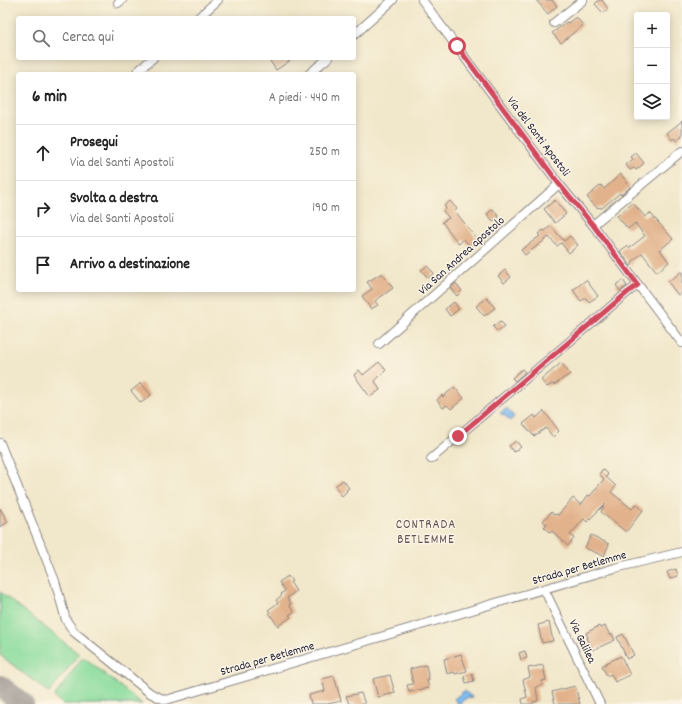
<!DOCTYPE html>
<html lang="it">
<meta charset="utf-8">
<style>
:root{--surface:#fff;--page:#f2f2f2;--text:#222;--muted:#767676;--line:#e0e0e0}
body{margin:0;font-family:Dekko,sans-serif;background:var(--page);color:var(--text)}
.controls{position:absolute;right:12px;top:12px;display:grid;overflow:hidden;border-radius:4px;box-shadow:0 2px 10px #0003}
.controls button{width:36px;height:36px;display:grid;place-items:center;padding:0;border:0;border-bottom:1px solid var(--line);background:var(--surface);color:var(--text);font:20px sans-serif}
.stop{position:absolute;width:12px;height:12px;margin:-9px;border:3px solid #d1495b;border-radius:50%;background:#fff}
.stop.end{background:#d1495b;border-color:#fff;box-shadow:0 1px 4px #0008}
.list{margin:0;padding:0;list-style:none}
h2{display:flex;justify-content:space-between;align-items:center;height:52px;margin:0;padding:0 16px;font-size:17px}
h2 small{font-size:13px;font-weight:400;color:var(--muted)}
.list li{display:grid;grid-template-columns:26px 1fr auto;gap:12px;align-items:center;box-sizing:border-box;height:56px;padding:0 16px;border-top:1px solid var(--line)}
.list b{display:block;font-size:15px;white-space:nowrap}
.list p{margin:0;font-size:13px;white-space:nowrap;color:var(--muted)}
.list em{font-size:13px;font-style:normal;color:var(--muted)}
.icon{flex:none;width:22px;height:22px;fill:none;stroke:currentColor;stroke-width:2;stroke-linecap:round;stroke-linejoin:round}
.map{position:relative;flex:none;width:682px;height:704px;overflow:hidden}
.search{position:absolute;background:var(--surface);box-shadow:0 2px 10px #0003;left:16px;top:16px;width:340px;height:44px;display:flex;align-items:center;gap:10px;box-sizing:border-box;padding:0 14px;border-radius:4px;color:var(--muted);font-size:15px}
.panel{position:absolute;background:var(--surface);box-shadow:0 2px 10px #0003;left:16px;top:72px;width:340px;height:220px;border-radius:4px}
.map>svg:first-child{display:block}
.green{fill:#8adc9d;stroke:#567f6c}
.water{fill:#7fbcf2;stroke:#506f96}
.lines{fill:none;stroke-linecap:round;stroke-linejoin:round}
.taxiway{stroke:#8a8482;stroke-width:22}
.building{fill:#e2b28c}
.minor-casing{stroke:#8a8482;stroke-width:10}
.minor{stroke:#fff;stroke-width:8}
.route{stroke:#d1495b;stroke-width:5}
.labels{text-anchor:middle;stroke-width:3;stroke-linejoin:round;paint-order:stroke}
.street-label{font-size:12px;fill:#22223b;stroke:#fcf5e5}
.neighbourhood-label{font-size:13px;letter-spacing:1px;fill:#655457;stroke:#fcf5e5}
</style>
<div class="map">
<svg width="682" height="704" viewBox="0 0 682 704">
<rect width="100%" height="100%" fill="#fcf5e5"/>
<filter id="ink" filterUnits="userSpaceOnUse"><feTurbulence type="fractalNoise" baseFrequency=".025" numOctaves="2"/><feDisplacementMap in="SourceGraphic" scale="8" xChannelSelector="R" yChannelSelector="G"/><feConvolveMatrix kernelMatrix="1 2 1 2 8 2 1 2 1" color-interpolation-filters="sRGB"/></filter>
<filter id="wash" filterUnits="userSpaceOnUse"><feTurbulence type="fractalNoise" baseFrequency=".012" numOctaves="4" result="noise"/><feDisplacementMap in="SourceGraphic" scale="16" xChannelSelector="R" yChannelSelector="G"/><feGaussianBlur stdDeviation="0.9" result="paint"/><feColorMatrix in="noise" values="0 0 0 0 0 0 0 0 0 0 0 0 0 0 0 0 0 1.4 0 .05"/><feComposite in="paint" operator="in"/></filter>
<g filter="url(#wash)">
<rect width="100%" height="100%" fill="#f1e7ca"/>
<!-- green -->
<g class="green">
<polygon points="0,592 79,654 49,693 0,655"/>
<polygon points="82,658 85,658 142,704 63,704 54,697"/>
</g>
<!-- water -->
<g class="water">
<polygon points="507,408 514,417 510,421 504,414 502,415 500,413"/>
<polygon points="464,691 472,697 470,698 468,697 458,704 454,699"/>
</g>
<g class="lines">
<!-- taxiway -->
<polyline class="taxiway" points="0,686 23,704"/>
</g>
<g id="blocks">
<!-- building -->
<g class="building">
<polygon points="536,0 552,0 557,6 548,14"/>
<polygon points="599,0 602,0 608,9 603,13 595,4"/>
<polygon points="576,17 583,25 561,43 552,33 567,22 568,23"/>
<polygon points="268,58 294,58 276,70"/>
<polygon points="682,121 682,136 676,141 674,138 672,140 667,133"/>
<polygon points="636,153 644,163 636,170 634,168 630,170 626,165 633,159 631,157"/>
<polygon points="621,174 630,187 621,195 620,193 602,208 596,207 587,197 601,185 604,189"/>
<polygon points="555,200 566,214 555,223 544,209"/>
<polygon points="450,201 457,209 455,211 476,238 474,240 477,243 471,248 464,239 459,244 442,222 449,218 443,211 446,208 444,206"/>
<polygon points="633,203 645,217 650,213 673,239 660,250 669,262 657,272 642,253 632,262 633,264 631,266 620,251 627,246 629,248 645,236 635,223 628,229 617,216"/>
<polygon points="493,209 499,217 493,221 487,214"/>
<polygon points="551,226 564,241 570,236 578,245 569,253 561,243 557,246 549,237 525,255 521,250 540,236 538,234 543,230 545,231"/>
<polygon points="427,266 434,273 428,278 421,270"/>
<polygon points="505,270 511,277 504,283 498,276"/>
<polygon points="682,271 682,292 678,295 668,282"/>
<polygon points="382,273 393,288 375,301 378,305 371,309 362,296 372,289 367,282"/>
<polygon points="586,280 598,296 589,302 586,298 581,301 573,290"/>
<polygon points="623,280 627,286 620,291 616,285"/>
<polygon points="456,283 462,291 457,296 450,288"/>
<polygon points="487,298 495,308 484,316 476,306"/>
<polygon points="454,302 459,309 450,316 445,309"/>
<polygon points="500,321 505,326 498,332 493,327"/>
<polygon points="379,362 386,370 375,381 380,390 370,397 354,375 359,370 363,375"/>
<polygon points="561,363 570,374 554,385 552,384 547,387 541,380"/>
<polygon points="522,369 525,372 515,381 512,378"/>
<polygon points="141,383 151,395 141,403 131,391"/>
<polygon points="454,387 464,398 451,409 447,405 443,408 437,400 442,395 443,397"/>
<polygon points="544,411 559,431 553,437 546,428 534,436 523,424 534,415 536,418"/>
<polygon points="516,441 521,447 514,452 509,446"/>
<polygon points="603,469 608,474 606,477 616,486 611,492 632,509 636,504 643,510 626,532 601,512 605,504 587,522 584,519 570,535 574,538 568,546 552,531 550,533 544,527 547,524 543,521 551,512 555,515 556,514 558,515 573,498 581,505 588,495 590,496 604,479 599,474"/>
<polygon points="343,480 349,488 346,490 347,491 342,496 335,486"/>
<polygon points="0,508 8,522 0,527"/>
<polygon points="591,535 609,544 604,556 585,548"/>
<polygon points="676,569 678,576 670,579 667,572"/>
<polygon points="288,576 292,581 290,582 296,591 287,598 291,604 289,605 294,612 289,615 291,617 278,626 269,613 270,612 268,610 278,603 276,600 282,595 281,594 285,591 279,582"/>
<polygon points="549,622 553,641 542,643 538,625"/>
<polygon points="599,626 600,628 605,626 610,635 612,634 615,640 593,650 587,638 588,638 586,633"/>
<polygon points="623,634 634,655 627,659 617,637"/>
<polygon points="525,651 527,658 521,660 519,653"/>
<polygon points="461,654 467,671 455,674 454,672 447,674 444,659"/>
<polygon points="621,656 630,675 615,682 611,674 607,676 602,666 606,664 606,663"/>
<polygon points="426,665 429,680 427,680 429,688 409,692 407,685 413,684 410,669"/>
<polygon points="543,665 546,680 542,681 543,685 536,687 538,701 533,702 533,704 523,704 522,699 527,697 523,680 530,677 528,668"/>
<polygon points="472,674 474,681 466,683 464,676"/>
<polygon points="390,675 395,693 378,697 373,679"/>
<polygon points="334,676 341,701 328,704 311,704 309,695 325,691 322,679"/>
<polygon points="575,686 580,704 555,704 552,692"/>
<polygon points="361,693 365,704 349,704 346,696"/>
</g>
</g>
</g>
<g filter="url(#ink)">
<use href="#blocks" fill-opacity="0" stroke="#8a8482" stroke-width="1"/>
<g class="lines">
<!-- minor casing -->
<g class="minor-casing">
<g id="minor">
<polyline points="422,0 559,184 593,225 682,343"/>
<polyline points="118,3 122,0"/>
<polyline points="198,18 218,0"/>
<polyline points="554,23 583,0"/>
<polyline points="354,35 393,0"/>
<polyline points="137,72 153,58"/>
<polyline points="309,74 328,58"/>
<polyline points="593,225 682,151"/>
<polyline points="379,344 559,184"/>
<polyline points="0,443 55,581 66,620 74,632 150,693 158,697 166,700 615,568 682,552"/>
<polyline points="431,459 628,292 638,285"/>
<polyline points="544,589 600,704"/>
</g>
</g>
<!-- minor -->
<use href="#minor" class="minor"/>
</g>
</g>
<g class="lines" filter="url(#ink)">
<!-- route -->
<polyline class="route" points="457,46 559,184 593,225 638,285 628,292 458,436"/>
</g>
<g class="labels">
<!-- street labels -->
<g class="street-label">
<text transform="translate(539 136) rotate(53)" y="4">Via del Santi Apostoli</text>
<text transform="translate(461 255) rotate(-42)" y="4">Via San Andrea apostolo</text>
<text transform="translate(579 567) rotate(-16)" y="4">Strada per Betlemme</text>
<text transform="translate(583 641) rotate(64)" y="4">Via Galilea</text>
<text transform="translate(267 658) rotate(-16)" y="4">Strada per Betlemme</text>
</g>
<!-- neighbourhood labels -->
<g class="neighbourhood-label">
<text x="426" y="528">CONTRADA<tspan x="426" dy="15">BETLEMME</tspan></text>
</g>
</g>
</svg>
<div class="controls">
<button>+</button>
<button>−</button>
<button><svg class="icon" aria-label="layers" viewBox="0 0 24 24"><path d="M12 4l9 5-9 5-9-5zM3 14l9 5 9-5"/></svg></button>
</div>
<div class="stop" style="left:457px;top:46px"></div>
<div class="stop end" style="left:458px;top:436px"></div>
<div class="search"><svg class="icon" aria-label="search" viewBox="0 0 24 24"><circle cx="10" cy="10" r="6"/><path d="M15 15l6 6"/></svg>Cerca qui</div>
<section class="panel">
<h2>6 min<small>A piedi · 440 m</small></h2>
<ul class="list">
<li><svg class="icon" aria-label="ahead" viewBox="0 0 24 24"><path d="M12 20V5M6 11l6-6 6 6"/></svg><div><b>Prosegui</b><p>Via del Santi Apostoli</p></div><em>250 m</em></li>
<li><svg class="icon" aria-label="right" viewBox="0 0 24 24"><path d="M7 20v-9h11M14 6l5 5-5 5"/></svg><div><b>Svolta a destra</b><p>Via del Santi Apostoli</p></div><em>190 m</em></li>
<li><svg class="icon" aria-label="arrive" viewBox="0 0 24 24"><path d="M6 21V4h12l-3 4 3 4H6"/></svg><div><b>Arrivo a destinazione</b></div></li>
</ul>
</section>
</div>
